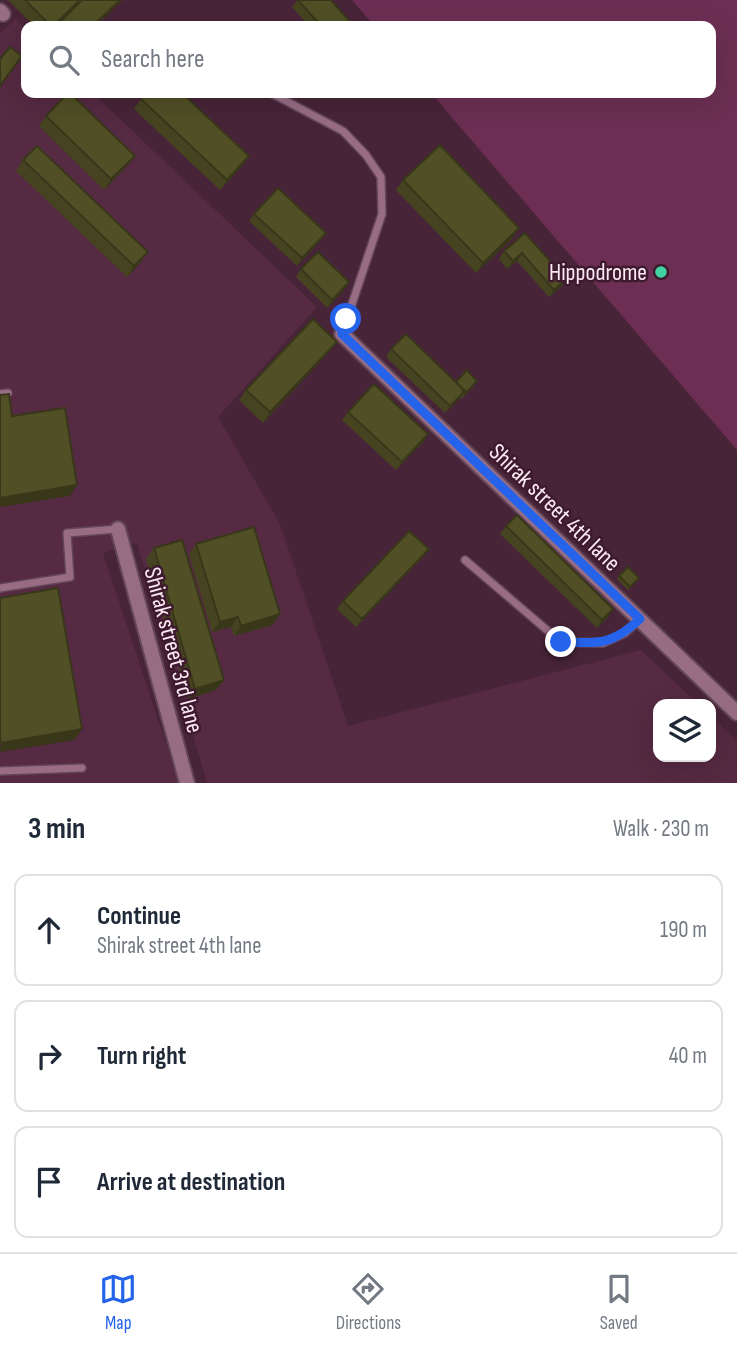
<!DOCTYPE html>
<meta charset="utf-8">
<style>
:root{--surface:#fff;--page:#f6f6f7;--text:#1f2937;--muted:#747a83;--line:#e0e1e3;--accent:#2563eb}
body{margin:0;font-family:"Sofia Sans Condensed",sans-serif;background:var(--page);color:var(--text)}
.controls{position:absolute;right:21px;bottom:21px;display:grid;overflow:hidden;border-radius:14px;box-shadow:0 7px 28px #0002}
.controls button{width:63px;height:63px;display:grid;place-items:center;padding:0;border:0;border-bottom:2px solid var(--line);background:var(--surface);color:var(--text);font:35px sans-serif}
.stop{position:absolute;width:21px;height:21px;margin:-16px;border:5px solid #2563eb;border-radius:50%;background:#fff}
.stop.end{background:#2563eb;border-color:#fff;box-shadow:0 2px 7px #0008}
.list{margin:0;padding:0;list-style:none}
h2{display:flex;justify-content:space-between;align-items:center;height:91px;margin:0;padding:0 28px;font-size:30px}
h2 small{font-size:23px;font-weight:400;color:var(--muted)}
.list li{display:grid;grid-template-columns:46px 1fr auto;gap:21px;align-items:center;box-sizing:border-box;height:112px;margin:0 14px 14px;padding:0 14px;border:2px solid var(--line);border-radius:14px}
.list b{display:block;font-size:26px;white-space:nowrap}
.list p{margin:0;font-size:23px;white-space:nowrap;color:var(--muted)}
.list em{font-size:23px;font-style:normal;color:var(--muted)}
.icon{flex:none;width:38px;height:38px;fill:none;stroke:currentColor;stroke-width:2;stroke-linecap:round;stroke-linejoin:round}
.map{position:relative;flex:none;width:737px;height:783px;overflow:hidden}
.search{position:absolute;background:var(--surface);box-shadow:0 7px 28px #0002;left:21px;right:21px;top:21px;height:77px;display:flex;align-items:center;gap:18px;box-sizing:border-box;padding:0 24px;border-radius:14px;color:var(--muted);font-size:26px}
.sheet{height:469px;background:var(--surface)}
nav{display:flex;justify-content:space-around;align-items:center;box-sizing:border-box;height:98px;border-top:2px solid var(--line);background:var(--surface);font-size:19px;color:var(--muted)}
nav a{display:grid;justify-items:center;gap:4px}
nav .on{color:var(--accent)}
.map>svg:first-child{display:block}
.built{fill:#552a42}
.green{fill:#6c2f53}
.lines{fill:none;stroke-linecap:round;stroke-linejoin:round}
.lane-casing{stroke:#624556;stroke-width:10}
.street-casing{stroke:#624556;stroke-width:18}
.lane{stroke:#986d84;stroke-width:7}
.street{stroke:#986d84;stroke-width:14}
.wall{fill:#464420}
.shaded-wall{fill:#39371a}
.building{fill:#514f25;stroke:#39371a;stroke-width:2}
.route{stroke:#2563eb;stroke-width:9}
.poi-dot{fill:#3fd4a2;stroke:#3d1a2e;stroke-width:2.5}
.labels{text-anchor:middle;stroke-width:5;stroke-linejoin:round;paint-order:stroke}
.poi-label{font-size:24px;fill:#fce9f2;stroke:#3d1a2e;text-anchor:end}
.street-label{font-size:24px;fill:#fce9f2;stroke:#3d1a2e}
</style>
<div class="map">
<svg width="737" height="783" viewBox="0 0 737 783">
<rect width="100%" height="100%" fill="#482438"/>
<!-- built -->
<polygon class="built" points="16,19 26,29 26,93 93,93 317,307 218,417 280,524 348,726 641,650 698,704 658,704 658,757 711,757 711,716 737,741 737,783 207,783 137,543 103,553 179,783 0,783 0,33"/>
<!-- green -->
<polygon class="green" points="352,0 737,0 737,450 431,93 711,93 711,26 374,26"/>
<g class="lines">
<!-- lane casing -->
<g class="lane-casing">
<g id="lane">
<polyline points="271,93 343,131 366,155 381,177 382,214 342,334"/>
<polyline points="0,394 8,393"/>
<polyline points="465,560 561,642 603,643 625,633 639,620"/>
<polyline points="0,588 70,577 67,533 118,529"/>
<polyline points="0,771 82,768"/>
</g>
</g>
<!-- street casing -->
<g class="street-casing">
<g id="street">
<polyline points="0,11 3,14"/>
<polyline points="342,334 737,713"/>
<polyline points="118,529 187,783"/>
</g>
</g>
<!-- lane -->
<use href="#lane" class="lane"/>
<!-- street -->
<use href="#street" class="street"/>
</g>
<!-- wall -->
<g class="wall">
<polygon points="8,0 122,0 96,26 34,26"/>
<polygon points="298,0 331,0 354,26 309,26 292,7"/>
<polygon points="141,99 242,166 220,190 134,109"/>
<polygon points="46,116 135,156 127,166 104,190 39,126"/>
<polygon points="23,160 148,252 141,262 127,277 16,171"/>
<polygon points="403,180 519,228 512,239 476,273 396,190"/>
<polygon points="254,214 326,233 320,241 297,266 249,221"/>
<polygon points="525,233 566,279 561,287 549,297 517,261 507,269 499,259 504,251"/>
<polygon points="301,269 349,282 344,290 327,308 296,277"/>
<polygon points="391,349 456,382 474,386 461,399 460,398 445,413 386,357"/>
<polygon points="329,352 263,423 239,400 246,390"/>
<polygon points="348,412 428,434 423,442 396,470 342,420"/>
<polygon points="506,526 613,609 608,617 597,628 500,534"/>
<polygon points="196,544 280,614 273,625 234,636 231,627 212,632 189,554"/>
<polygon points="154,548 224,680 216,690 188,699 146,559"/>
<polygon points="429,549 423,557 356,627 337,609 343,601"/>
<polygon points="619,576 637,581 628,590 617,579"/>
</g>
<!-- shaded-wall -->
<g class="shaded-wall">
<polygon points="80,0 83,0 56,26 53,26"/>
<polygon points="120,0 122,0 96,26 93,26"/>
<polygon points="135,156 127,166 104,190 111,179"/>
<polygon points="249,156 242,166 220,190 227,180"/>
<polygon points="519,228 512,239 476,273 483,263"/>
<polygon points="326,233 320,241 297,266 302,258"/>
<polygon points="148,252 141,262 127,277 134,266"/>
<polygon points="522,253 517,261 507,269 513,261"/>
<polygon points="566,279 561,287 549,297 554,290"/>
<polygon points="349,282 344,290 327,308 332,300"/>
<polygon points="337,342 329,352 263,423 270,412"/>
<polygon points="465,391 459,399 445,413 450,406"/>
<polygon points="428,434 423,442 396,470 402,462"/>
<polygon points="77,485 70,496 0,507 0,498"/>
<polygon points="429,549 423,557 356,627 362,619"/>
<polygon points="613,609 608,617 597,628 602,620"/>
<polygon points="280,614 273,625 234,636 241,626"/>
<polygon points="238,617 231,627 212,632 220,622"/>
<polygon points="224,680 216,690 188,699 195,689"/>
<polygon points="82,729 75,740 0,752 1,743"/>
</g>
<!-- building -->
<g class="building">
<polygon points="25,0 80,0 53,26 51,26"/>
<polygon points="82,0 120,0 93,26 56,26"/>
<polygon points="298,0 331,0 354,26 321,26"/>
<polygon points="10,47 22,56 0,86 0,59"/>
<polygon points="68,93 70,93 135,156 111,179 46,116"/>
<polygon points="146,93 182,93 249,156 227,180 141,99"/>
<polygon points="440,145 519,228 483,263 403,180"/>
<polygon points="37,146 148,252 134,266 23,160"/>
<polygon points="278,188 326,233 302,258 254,214"/>
<polygon points="525,233 566,279 554,290 522,253 513,261 504,251"/>
<polygon points="318,252 349,282 332,300 301,269"/>
<polygon points="313,319 337,342 270,412 246,390"/>
<polygon points="406,334 465,391 450,406 391,349"/>
<polygon points="467,370 477,381 465,394 463,392 465,391 456,382"/>
<polygon points="374,384 428,434 402,462 348,412"/>
<polygon points="9,394 12,416 65,408 77,485 0,498 0,395"/>
<polygon points="517,515 613,609 602,620 506,526"/>
<polygon points="254,527 280,614 241,626 238,617 220,622 196,544"/>
<polygon points="409,531 429,549 362,619 343,601"/>
<polygon points="182,540 224,680 195,689 154,548"/>
<polygon points="628,567 639,578 630,587 619,576"/>
<polygon points="58,588 82,729 1,743 0,738 0,598"/>
</g>
<g class="lines">
<!-- route -->
<path class="route" d="M346 319 342 334 640 619C611 646 598 643 561 642"/>
</g>
<!-- markers -->
<circle class="poi-dot" cx="661" cy="272" r="7"/>
<g class="labels">
<!-- poi labels -->
<g class="poi-label">
<text x="647" y="280">Hippodrome</text>
</g>
<!-- street labels -->
<g class="street-label">
<text transform="translate(555 507) rotate(44)" y="8">Shirak street 4th lane</text>
<text transform="translate(174 650) rotate(75)" y="8">Shirak street 3rd lane</text>
</g>
</g>
</svg>
<div class="controls">
<button><svg class="icon" aria-label="layers" viewBox="0 0 24 24"><path d="M12 4l9 5-9 5-9-5zM3 14l9 5 9-5"/></svg></button>
</div>
<div class="stop" style="left:346px;top:319px"></div>
<div class="stop end" style="left:561px;top:642px"></div>
<div class="search"><svg class="icon" aria-label="search" viewBox="0 0 24 24"><circle cx="10" cy="10" r="6"/><path d="M15 15l6 6"/></svg>Search here</div>
</div>
<section class="sheet">
<h2>3 min<small>Walk · 230 m</small></h2>
<ul class="list">
<li><svg class="icon" aria-label="ahead" viewBox="0 0 24 24"><path d="M12 20V5M6 11l6-6 6 6"/></svg><div><b>Continue</b><p>Shirak street 4th lane</p></div><em>190 m</em></li>
<li><svg class="icon" aria-label="right" viewBox="0 0 24 24"><path d="M7 20v-9h11M14 6l5 5-5 5"/></svg><div><b>Turn right</b></div><em>40 m</em></li>
<li><svg class="icon" aria-label="arrive" viewBox="0 0 24 24"><path d="M6 21V4h12l-3 4 3 4H6"/></svg><div><b>Arrive at destination</b></div></li>
</ul>
</section>
<nav>
<a class="on"><svg class="icon" aria-label="map" viewBox="0 0 24 24"><path d="M3 6l6-2 6 2 6-2v14l-6 2-6-2-6 2zM9 4v14M15 6v14"/></svg>Map</a>
<a><svg class="icon" aria-label="directions" viewBox="0 0 24 24"><path d="M12 3l9 9-9 9-9-9zM9 14v-3h6M13 9l2 2-2 2"/></svg>Directions</a>
<a><svg class="icon" aria-label="saved" viewBox="0 0 24 24"><path d="M7 4h10v16l-5-4-5 4z"/></svg>Saved</a>
</nav>
